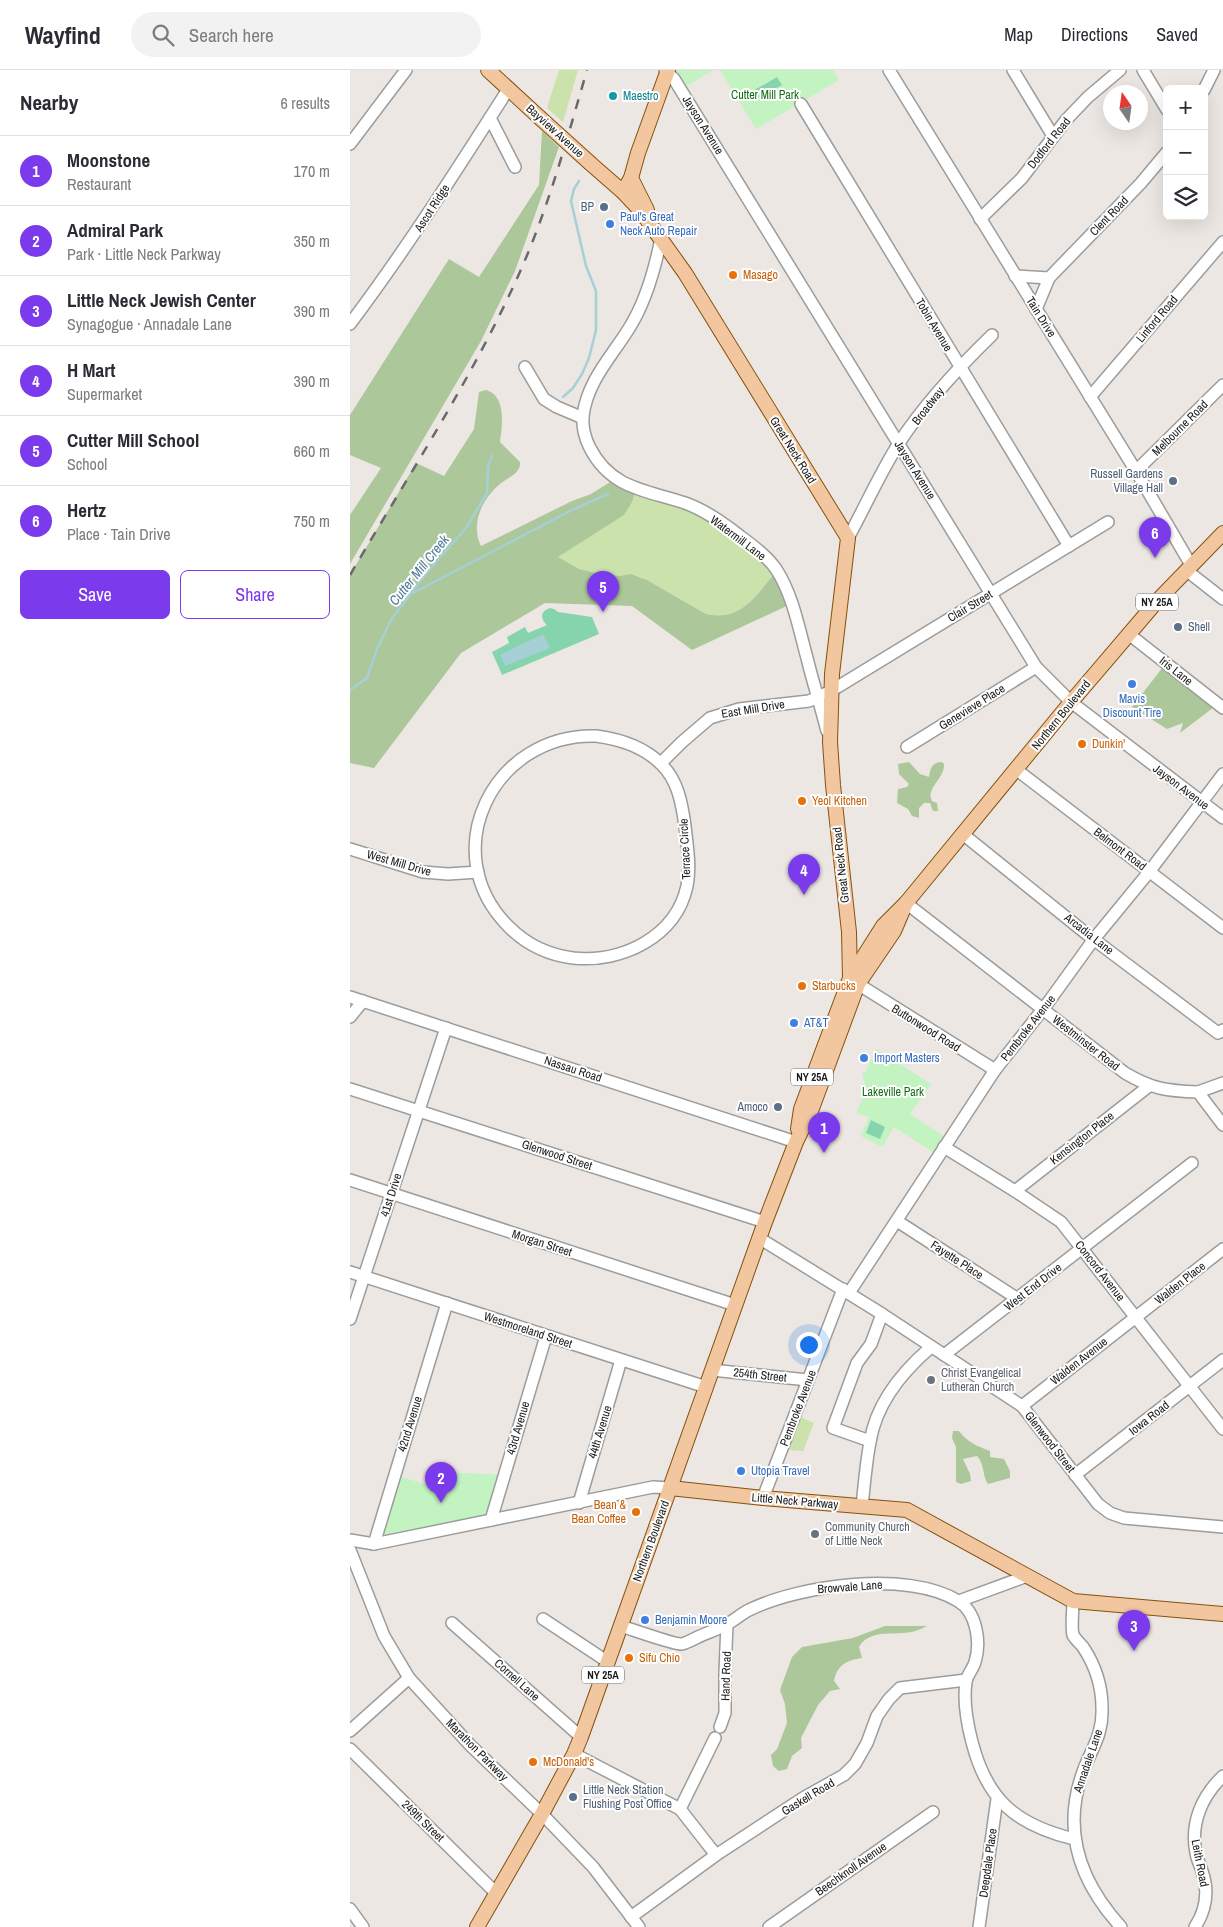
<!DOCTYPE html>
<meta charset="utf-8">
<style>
:root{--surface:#fff;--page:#f2f2f3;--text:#2b2b33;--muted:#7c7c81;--line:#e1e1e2;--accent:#7c3aed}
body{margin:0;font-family:"Archivo Narrow",sans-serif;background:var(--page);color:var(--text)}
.controls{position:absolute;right:15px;top:15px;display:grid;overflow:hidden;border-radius:8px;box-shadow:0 5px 20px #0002}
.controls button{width:45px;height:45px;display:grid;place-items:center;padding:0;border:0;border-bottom:1px solid var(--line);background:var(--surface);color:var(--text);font:25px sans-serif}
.compass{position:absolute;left:753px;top:15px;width:45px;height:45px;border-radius:50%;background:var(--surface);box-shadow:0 5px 20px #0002;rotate:347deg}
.you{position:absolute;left:458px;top:1274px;width:18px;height:18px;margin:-12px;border:4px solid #fff;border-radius:50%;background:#1a73e8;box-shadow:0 0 0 8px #1a73e833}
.badge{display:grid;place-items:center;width:32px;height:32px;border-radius:50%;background:var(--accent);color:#fff;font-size:16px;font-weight:700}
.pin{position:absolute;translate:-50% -41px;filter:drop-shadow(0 1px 2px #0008)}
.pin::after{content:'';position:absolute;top:26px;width:18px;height:15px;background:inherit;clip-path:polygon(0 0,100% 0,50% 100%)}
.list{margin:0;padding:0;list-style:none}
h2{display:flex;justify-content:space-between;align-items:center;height:65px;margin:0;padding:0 20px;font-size:21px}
h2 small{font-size:16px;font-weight:400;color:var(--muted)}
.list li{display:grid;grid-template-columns:32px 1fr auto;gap:15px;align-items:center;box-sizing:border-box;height:70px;padding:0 20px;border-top:1px solid var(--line)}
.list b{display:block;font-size:19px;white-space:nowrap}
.list p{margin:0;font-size:16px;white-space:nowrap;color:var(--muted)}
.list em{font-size:16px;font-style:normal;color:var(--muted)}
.actions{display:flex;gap:10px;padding:15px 20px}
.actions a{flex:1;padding:11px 0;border:1px solid var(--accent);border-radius:8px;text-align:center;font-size:18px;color:var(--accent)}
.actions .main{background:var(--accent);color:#fff}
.icon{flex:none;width:28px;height:28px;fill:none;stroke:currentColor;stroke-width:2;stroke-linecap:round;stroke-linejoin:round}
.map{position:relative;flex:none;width:873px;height:1857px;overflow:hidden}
header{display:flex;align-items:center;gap:30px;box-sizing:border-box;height:70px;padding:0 25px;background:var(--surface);border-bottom:1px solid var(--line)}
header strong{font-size:24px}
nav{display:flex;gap:28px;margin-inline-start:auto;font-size:18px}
.search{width:350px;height:45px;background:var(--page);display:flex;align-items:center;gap:12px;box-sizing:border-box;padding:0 18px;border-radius:28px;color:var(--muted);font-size:19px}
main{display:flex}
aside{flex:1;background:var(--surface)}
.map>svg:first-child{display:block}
.grass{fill:#cbe2ac}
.forest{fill:#acc79a}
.park{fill:#c2f3c1}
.pitch{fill:#86d4ae}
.water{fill:#a6cfd6}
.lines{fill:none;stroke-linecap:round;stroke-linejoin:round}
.stream{stroke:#a6cfd6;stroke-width:2.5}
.minor-casing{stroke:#9c9c9c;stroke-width:14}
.major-casing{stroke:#84520e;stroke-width:16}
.minor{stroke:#fff;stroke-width:11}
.major{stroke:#f2c7a0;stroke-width:14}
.rail{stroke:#696969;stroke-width:2.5;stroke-dasharray:10 10;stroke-linecap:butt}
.major-bridge-casing{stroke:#84520e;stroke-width:16;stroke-linecap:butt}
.major-bridge{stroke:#f2c7a0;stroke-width:14}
.culture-dot{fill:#0f9aa8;stroke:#fff;stroke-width:2}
.service-dot{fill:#5c6f8a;stroke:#fff;stroke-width:2}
.shop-dot{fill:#3f7fe0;stroke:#fff;stroke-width:2}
.food-dot{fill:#e8710a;stroke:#fff;stroke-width:2}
.worship-dot{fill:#6b7280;stroke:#fff;stroke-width:2}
.labels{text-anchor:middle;stroke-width:4;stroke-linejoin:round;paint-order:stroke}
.shield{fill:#fff;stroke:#5f5f5f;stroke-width:1}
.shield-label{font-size:11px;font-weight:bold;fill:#1b1b1b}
.park-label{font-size:12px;fill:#166d15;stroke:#fff}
.culture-label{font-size:12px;fill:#0d838f;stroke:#fff;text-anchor:start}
.street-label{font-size:12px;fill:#1b1b1b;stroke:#fff}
.service-label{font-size:12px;fill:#4e5e75;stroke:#fff;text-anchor:end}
.shop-label{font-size:12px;fill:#366cbe;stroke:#fff;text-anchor:start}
.food-label{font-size:12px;fill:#c56008;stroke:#fff;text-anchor:start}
.worship-label{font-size:12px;fill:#5b616d;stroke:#fff;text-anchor:start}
.water-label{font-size:14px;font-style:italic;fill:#4f7b99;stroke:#fff}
</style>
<header>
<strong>Wayfind</strong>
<div class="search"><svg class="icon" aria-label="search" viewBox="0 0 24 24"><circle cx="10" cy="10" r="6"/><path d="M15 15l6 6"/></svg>Search here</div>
<nav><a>Map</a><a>Directions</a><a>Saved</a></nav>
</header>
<main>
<aside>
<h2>Nearby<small>6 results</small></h2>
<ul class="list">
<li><span class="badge">1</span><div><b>Moonstone</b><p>Restaurant</p></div><em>170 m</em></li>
<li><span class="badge">2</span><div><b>Admiral Park</b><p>Park · Little Neck Parkway</p></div><em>350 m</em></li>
<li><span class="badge">3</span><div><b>Little Neck Jewish Center</b><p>Synagogue · Annadale Lane</p></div><em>390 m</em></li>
<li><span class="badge">4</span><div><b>H Mart</b><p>Supermarket</p></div><em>390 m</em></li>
<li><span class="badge">5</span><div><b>Cutter Mill School</b><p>School</p></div><em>660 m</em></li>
<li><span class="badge">6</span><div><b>Hertz</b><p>Place · Tain Drive</p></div><em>750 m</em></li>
</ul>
<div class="actions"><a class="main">Save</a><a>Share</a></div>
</aside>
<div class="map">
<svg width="873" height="1857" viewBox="0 0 873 1857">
<rect width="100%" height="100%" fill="#ece7e2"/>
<!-- grass -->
<g class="grass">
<polygon points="209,0 228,0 213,52 197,38"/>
<path d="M286 419 356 443 427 500C408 524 391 552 356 544L297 510 281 504 269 506 249 504 229 499 207 487 274 445Z"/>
<polygon points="450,1347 464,1353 453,1381 438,1380"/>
</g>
<!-- forest -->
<g class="forest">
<polygon points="192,61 209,77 165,201 131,271 0,494 0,445 31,398 0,385 0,345 99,189 129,207 189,115"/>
<path d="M136 320C157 326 152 356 150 372L170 392C171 404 158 407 150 414 132 429 120 454 131 476L222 431 241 424 265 409 286 419 282 432 274 445 208 487 229 499 249 504 269 506 281 504 297 510 356 544C391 552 408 524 427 500L441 534 342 580 282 536 195 533 111 583 24 698 0 693V505L66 393 94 406 124 359 129 322Z"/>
<polygon points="816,593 868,634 830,663 833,653 817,659 782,637"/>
<path d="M559 692 570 704 579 707C580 699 582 692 592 692L594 694C595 709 575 718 582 731L587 733 588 741H583L580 733H574L569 738V748L562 746 558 739 547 733 548 719 557 717 559 714 549 704 548 694Z"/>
<path d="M603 1361H609C617 1372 627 1376 640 1381V1387L654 1389 660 1401V1408L638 1414C632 1406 635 1394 627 1386L613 1389 620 1404 621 1411 611 1414 606 1412V1377L602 1368Z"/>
<path d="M535 1556H577C573 1558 569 1560 565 1561 546 1567 521 1557 509 1577L512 1588C497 1590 487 1595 484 1611L490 1619 480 1621 468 1635 451 1668 452 1678 442 1686 437 1699 429 1701 423 1696 421 1685 427 1679 437 1653 435 1634 430 1620 442 1587 452 1577 503 1568Z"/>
</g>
<!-- park -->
<g class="park">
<polygon points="319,0 363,0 332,19"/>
<polygon points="370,0 483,0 489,10 406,59"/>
<polygon points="526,979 581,1014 560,1044 599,1070 589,1086 544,1057 532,1077 511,1066 519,1047 506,1043 516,1020 512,1002 515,1003"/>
<polygon points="90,1402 154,1405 141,1450 24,1474 45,1405 78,1415 84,1414"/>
</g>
<!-- pitch -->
<g class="pitch">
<polygon points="427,7 432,15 405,30 401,22"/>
<path d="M200 538 204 539 208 542 242 547 249 564 152 605 142 582 159 573 157 567 175 557 178 563 197 555C190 549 190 541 200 538Z"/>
<polygon points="521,1050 535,1057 530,1069 516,1063"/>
</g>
<!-- water -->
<polygon class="water" points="193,564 200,578 155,596 150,585"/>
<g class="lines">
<!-- stream -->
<g class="stream">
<polyline points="213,327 223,318 232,304 239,288 246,260 246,221 236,196 221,131 224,119 229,111"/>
<polyline points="63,523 224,439 258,424"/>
<polyline points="0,620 17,608 27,579 41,550 73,507 116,458 137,423 138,397 142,386"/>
</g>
<!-- minor casing -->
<g class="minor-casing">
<g id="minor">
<polyline points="315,0 324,9 686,597 721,632 873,748"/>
<polyline points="539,0 786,401 841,495"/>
<polyline points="663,0 703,66"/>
<polyline points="793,0 817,40"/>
<polyline points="854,20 864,0"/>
<polyline points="451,34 719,476"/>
<polyline points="140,48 165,97"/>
<polyline points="0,74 56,0"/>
<polyline points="630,149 672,108 716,50 738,27 770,0"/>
<path d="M311 168C305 199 296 232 278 260 261 287 237 312 233 346 232 356 235 369 240 378 261 419 296 420 335 433 355 440 373 453 390 466 402 475 417 486 426 499 443 525 449 559 457 588 463 613 471 637 477 661"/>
<polyline points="665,206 699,208"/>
<polyline points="686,239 699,208 791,113 817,82"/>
<path d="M0 254C57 178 108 98 159 18"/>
<polyline points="175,297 194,329 207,337 233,348"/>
<polyline points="740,327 873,172"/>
<polyline points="786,401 873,315"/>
<path d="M498 468C515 437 530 403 549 373 575 333 608 298 642 265"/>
<polyline points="836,500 873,529"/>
<polyline points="780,565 873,638"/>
<path d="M246 666C269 669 294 677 311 694 328 710 332 734 335 756 337 775 341 797 337 816 326 867 272 893 223 888 199 885 176 874 159 857 84 783 143 663 246 666Z"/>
<polyline points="557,677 686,597"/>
<polyline points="311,693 332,672 360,648 389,639 459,631 481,621 758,452"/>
<polyline points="667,700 873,858"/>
<polyline points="614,765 738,865 868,963 873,960"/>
<polyline points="0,779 73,802 98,804 128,802"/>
<path d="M556 833 775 1003C802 1019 817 1021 848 1022L873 1055"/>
<polyline points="508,914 645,1000"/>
<polyline points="0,927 446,1072"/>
<polyline points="0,947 13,931"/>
<polyline points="0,1019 415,1152"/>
<polyline points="848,1022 873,1013"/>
<polyline points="594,1077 665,1121 711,1152 873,1359"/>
<polyline points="0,1110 385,1235"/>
<polyline points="665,1121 799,1016"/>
<polyline points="547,1151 668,1229"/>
<polyline points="409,1168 532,1244 672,1336 748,1434 760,1443 774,1448 873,1457"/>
<polyline points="0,1202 356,1317"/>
<polyline points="499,1223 645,1000 697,934 744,869 799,802 873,704"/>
<polyline points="0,1249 96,958"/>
<polyline points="594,1285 842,1093"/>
<polyline points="362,1300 458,1310"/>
<polyline points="672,1336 873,1179"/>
<polyline points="520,1371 483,1358 507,1293 521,1274 532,1244"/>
<polyline points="725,1405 873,1290"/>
<polyline points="413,1428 493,1219"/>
<polyline points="229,1433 271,1290"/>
<path d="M512 1437C514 1416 516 1393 520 1372 526 1334 553 1301 581 1277"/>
<polyline points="141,1450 196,1266"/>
<polyline points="0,1470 24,1474 303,1417 320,1418"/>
<polyline points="24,1474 97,1233"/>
<polyline points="0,1480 34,1566 59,1608 120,1675 192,1744 243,1797 289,1857"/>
<polyline points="609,1531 677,1506"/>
<path d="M723 1531C723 1539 721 1558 723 1565 725 1569 730 1573 733 1577 745 1595 752 1616 752 1638 753 1664 743 1676 734 1699 711 1759 729 1811 771 1857"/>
<polyline points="193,1549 258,1592"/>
<polyline points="102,1553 231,1667"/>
<path d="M271 1556C281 1559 325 1575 332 1574 336 1573 342 1570 346 1568 356 1563 367 1560 377 1554 385 1550 391 1544 399 1540 450 1515 558 1500 608 1531 627 1542 631 1573 625 1592 623 1599 617 1605 616 1612 613 1632 617 1653 622 1672 637 1731 667 1755 724 1769"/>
<polyline points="370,1657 375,1643 375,1602 377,1554"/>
<polyline points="0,1661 59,1608"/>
<polyline points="0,1679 146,1823"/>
<polyline points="224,1684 330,1739 366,1785"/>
<polyline points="330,1739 365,1668"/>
<polyline points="0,1839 13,1857"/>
<polyline points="281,1847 366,1785 453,1728 494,1705 505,1694 517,1673 527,1646 539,1629 550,1618 616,1610"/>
<polyline points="419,1857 583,1742"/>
<polyline points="629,1857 647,1729"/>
<path d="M845 1857C856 1840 859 1821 852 1801 850 1795 847 1789 846 1783 840 1753 852 1726 873 1706"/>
</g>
</g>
<!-- major casing -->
<g class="major-casing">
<g id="major">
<polyline points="138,0 189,47"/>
<polyline points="241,94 273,122 290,140 335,203 498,468 482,604 480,672 483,715 499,862 500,908"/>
<polyline points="281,108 297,140"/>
<polyline points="273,122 281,108 288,83 318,0"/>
<polyline points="448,1059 451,1039 500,908 533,856 556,833 721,632 808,530 873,463"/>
<polyline points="320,1418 413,1428 557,1440 723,1531 873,1544"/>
<polyline points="127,1857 192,1744 224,1684 231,1667 415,1152 446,1072 461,1041 508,914 544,861 556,833"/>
</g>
</g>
<!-- minor -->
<use href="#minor" class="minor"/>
<!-- major -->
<use href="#major" class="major"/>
<!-- rail -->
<path class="rail" d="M0 505C58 406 122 309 169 204 198 139 217 69 237 0"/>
<!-- major-bridge casing -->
<g class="major-bridge-casing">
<polyline id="major-bridge" points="189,47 241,94"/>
</g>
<!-- major-bridge -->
<use href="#major-bridge" class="major-bridge"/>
</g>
<!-- markers -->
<circle class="culture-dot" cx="263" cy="26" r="5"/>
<g class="service-dot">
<circle cx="254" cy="137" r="5"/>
<circle cx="823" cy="411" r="5"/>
<circle cx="828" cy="557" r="5"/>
<circle cx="428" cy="1037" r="5"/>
<circle cx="223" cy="1727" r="5"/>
</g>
<g class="shop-dot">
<circle cx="260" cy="154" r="5"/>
<circle cx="782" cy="614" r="5"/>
<circle cx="444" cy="953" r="5"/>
<circle cx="514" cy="988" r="5"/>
<circle cx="391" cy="1401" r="5"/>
<circle cx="295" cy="1550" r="5"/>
</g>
<g class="food-dot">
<circle cx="383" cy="205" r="5"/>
<circle cx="732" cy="674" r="5"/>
<circle cx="452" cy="731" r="5"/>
<circle cx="452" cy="916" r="5"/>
<circle cx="286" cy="1442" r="5"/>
<circle cx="279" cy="1588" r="5"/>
<circle cx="183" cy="1692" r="5"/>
</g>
<g class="worship-dot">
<circle cx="581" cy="1310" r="5"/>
<circle cx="465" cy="1464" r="5"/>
</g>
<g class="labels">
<!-- shield labels -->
<g class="shield">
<rect x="786" y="523.5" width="42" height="17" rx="4"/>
<rect x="441" y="998.5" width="42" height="17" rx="4"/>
<rect x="232" y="1596.5" width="42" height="17" rx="4"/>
</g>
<g class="shield-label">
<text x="807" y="536">NY 25A</text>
<text x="462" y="1011">NY 25A</text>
<text x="253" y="1609">NY 25A</text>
</g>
<!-- park labels -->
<g class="park-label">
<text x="415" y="29">Cutter Mill Park</text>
<text x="543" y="1026">Lakeville Park</text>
</g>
<!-- culture labels -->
<g class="culture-label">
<text x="273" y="30">Maestro</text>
</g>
<!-- street labels -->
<g class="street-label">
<text transform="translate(353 55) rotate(58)" y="4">Jayson Avenue</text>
<text transform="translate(205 61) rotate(42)" y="4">Bayview Avenue</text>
<text transform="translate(699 73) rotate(-52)" y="4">Dodford Road</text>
<text transform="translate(82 138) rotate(-57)" y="4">Ascot Ridge</text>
<text transform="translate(759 146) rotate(-46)" y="4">Clent Road</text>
<text transform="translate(691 247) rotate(58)" y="4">Tain Drive</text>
<text transform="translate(807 249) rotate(-50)" y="4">Linford Road</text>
<text transform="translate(584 255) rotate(59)" y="4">Tobin Avenue</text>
<text transform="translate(578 336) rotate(-52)" y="4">Broadway</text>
<text transform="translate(830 358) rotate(-45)" y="4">Melbourne Road</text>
<text transform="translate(443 380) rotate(58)" y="4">Great Neck Road</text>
<text transform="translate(565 400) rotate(58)" y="4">Jayson Avenue</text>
<text transform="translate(388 468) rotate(37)" y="4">Watermill Lane</text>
<text transform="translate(620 536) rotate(-31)" y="4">Clair Street</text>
<text transform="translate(826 601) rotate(38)" y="4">Iris Lane</text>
<text transform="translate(622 637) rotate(-32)" y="4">Genevieve Place</text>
<text transform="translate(403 639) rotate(-9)" y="4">East Mill Drive</text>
<text transform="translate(711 645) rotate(-51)" y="4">Northern Boulevard</text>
<text transform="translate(831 717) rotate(37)" y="4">Jayson Avenue</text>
<text transform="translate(335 779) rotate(-93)" y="4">Terrace Circle</text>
<text transform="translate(770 779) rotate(37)" y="4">Belmont Road</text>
<text transform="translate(49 793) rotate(16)" y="4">West Mill Drive</text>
<text transform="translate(491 795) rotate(-96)" y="4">Great Neck Road</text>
<text transform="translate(739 864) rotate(38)" y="4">Arcadia Lane</text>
<text transform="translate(576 958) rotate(32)" y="4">Buttonwood Road</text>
<text transform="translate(678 958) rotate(-52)" y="4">Pembroke Avenue</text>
<text transform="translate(736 973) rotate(38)" y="4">Westminster Road</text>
<text transform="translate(223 999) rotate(18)" y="4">Nassau Road</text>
<text transform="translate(732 1068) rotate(-38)" y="4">Kensington Place</text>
<text transform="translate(207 1085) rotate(18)" y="4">Glenwood Street</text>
<text transform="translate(41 1125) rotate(-72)" y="4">41st Drive</text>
<text transform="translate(192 1173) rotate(18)" y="4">Morgan Street</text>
<text transform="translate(607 1190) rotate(33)" y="4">Fayette Place</text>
<text transform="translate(750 1201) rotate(52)" y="4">Concord Avenue</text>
<text transform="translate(830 1213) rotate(-38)" y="4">Walden Place</text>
<text transform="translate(683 1217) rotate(-38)" y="4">West End Drive</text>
<text transform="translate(178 1260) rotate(18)" y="4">Westmoreland Street</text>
<text transform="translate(729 1291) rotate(-38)" y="4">Walden Avenue</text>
<text transform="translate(410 1305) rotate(6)" y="4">254th Street</text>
<text transform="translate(448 1338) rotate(-69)" y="4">Pembroke Avenue</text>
<text transform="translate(799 1348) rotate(-38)" y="4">Iowa Road</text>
<text transform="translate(60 1354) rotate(-73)" y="4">42nd Avenue</text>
<text transform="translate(168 1358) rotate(-74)" y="4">43rd Avenue</text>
<text transform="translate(250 1362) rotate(-73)" y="4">44th Avenue</text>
<text transform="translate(700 1372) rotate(52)" y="4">Glenwood Street</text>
<text transform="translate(445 1431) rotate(5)" y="4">Little Neck Parkway</text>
<text transform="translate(301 1471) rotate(-70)" y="4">Northern Boulevard</text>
<text transform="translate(500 1517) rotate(-4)" y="4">Browvale Lane</text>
<text transform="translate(376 1606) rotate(-88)" y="4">Hand Road</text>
<text transform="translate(167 1610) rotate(42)" y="4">Cornell Lane</text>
<text transform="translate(127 1680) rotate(45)" y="4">Marathon Parkway</text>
<text transform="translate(738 1691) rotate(-71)" y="4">Annadale Lane</text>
<text transform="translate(458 1727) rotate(-31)" y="4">Gaskell Road</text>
<text transform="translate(73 1751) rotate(44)" y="4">249th Street</text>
<text transform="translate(638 1793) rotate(-82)" y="4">Deepdale Place</text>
<text transform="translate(850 1793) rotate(79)" y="4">Leith Road</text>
<text transform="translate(501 1799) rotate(-35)" y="4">Beechknoll Avenue</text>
</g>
<!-- service labels -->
<g class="service-label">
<text x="244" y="141">BP</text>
<text x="813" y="408">Russell Gardens<tspan x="813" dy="14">Village Hall</tspan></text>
<text x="838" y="561" text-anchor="start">Shell</text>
<text x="418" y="1041">Amoco</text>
<text x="233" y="1724" text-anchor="start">Little Neck Station<tspan x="233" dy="14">Flushing Post Office</tspan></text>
</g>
<!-- shop labels -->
<g class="shop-label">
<text x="270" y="151">Paul's Great<tspan x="270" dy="14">Neck Auto Repair</tspan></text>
<text x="782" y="633" text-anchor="middle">Mavis<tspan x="782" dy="14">Discount Tire</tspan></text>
<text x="454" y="957">AT&amp;T</text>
<text x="524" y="992">Import Masters</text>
<text x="401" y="1405">Utopia Travel</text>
<text x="305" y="1554">Benjamin Moore</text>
</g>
<!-- food labels -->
<g class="food-label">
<text x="393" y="209">Masago</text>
<text x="742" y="678">Dunkin'</text>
<text x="462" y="735">Yeol Kitchen</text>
<text x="462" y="920">Starbucks</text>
<text x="276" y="1439" text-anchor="end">Bean &amp;<tspan x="276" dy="14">Bean Coffee</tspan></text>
<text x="289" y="1592">Sifu Chio</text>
<text x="193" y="1696">McDonald's</text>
</g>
<!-- worship labels -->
<g class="worship-label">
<text x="591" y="1307">Christ Evangelical<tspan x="591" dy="14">Lutheran Church</tspan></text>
<text x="475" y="1461">Community Church<tspan x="475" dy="14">of Little Neck</tspan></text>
</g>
<!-- water labels -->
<g class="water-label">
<text transform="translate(69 500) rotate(-51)" y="5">Cutter Mill Creek</text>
</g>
</g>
</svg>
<div class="controls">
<button>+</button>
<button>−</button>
<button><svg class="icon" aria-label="layers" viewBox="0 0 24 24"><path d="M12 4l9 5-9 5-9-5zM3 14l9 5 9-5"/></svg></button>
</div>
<svg class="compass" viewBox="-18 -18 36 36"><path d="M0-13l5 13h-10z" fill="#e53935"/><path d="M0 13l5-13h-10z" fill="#7c7c81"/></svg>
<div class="you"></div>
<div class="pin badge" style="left:474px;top:1083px">1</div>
<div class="pin badge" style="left:91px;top:1433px">2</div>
<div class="pin badge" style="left:784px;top:1581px">3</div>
<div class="pin badge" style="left:454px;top:825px">4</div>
<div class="pin badge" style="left:253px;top:542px">5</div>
<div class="pin badge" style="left:805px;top:488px">6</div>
</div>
</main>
